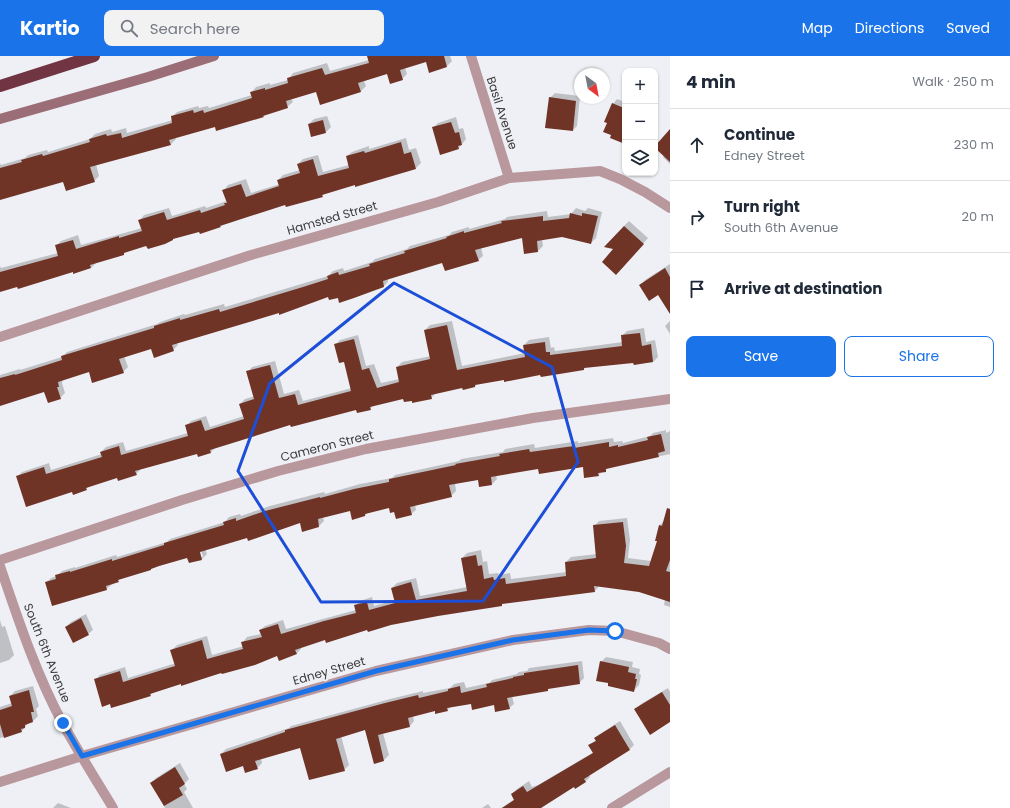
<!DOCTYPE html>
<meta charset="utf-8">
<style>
:root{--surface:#fff;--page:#f2f2f3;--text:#1f2937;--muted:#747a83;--line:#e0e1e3;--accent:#1a73e8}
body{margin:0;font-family:Poppins,sans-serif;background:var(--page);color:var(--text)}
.controls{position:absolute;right:12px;top:12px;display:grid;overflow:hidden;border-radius:8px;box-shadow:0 1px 3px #0004}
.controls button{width:36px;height:36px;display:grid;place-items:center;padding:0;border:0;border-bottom:1px solid var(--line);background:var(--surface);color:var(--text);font:20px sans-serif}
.compass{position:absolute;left:574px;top:12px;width:36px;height:36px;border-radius:50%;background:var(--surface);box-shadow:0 1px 3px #0004;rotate:148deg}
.stop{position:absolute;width:12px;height:12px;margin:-9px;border:3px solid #1a73e8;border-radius:50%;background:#fff}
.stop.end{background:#1a73e8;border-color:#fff;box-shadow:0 1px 4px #0008}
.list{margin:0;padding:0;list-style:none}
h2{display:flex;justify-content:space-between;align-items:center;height:52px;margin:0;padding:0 16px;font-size:17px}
h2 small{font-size:13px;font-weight:400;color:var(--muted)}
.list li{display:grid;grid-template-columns:26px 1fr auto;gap:12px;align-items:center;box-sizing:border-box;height:72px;padding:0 16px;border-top:1px solid var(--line)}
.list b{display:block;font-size:15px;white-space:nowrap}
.list p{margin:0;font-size:13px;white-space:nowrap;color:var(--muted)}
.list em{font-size:13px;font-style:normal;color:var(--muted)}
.actions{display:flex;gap:8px;padding:12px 16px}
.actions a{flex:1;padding:9px 0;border:1px solid var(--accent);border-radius:8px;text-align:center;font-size:14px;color:var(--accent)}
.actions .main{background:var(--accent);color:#fff}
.icon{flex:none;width:22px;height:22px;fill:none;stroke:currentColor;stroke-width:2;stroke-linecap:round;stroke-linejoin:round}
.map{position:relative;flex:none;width:670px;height:752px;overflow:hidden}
header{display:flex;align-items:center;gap:24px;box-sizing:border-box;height:56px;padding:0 20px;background:var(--accent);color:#fff}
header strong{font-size:19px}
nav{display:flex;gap:22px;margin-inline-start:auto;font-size:14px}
.search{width:280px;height:36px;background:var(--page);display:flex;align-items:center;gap:10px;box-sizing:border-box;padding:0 14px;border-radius:8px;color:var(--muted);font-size:15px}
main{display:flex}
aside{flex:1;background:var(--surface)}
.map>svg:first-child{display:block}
.shadow{fill:#0003;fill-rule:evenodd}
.building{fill:#703427}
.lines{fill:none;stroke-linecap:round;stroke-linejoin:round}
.street{stroke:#b9989d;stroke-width:10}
.secondary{stroke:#9b6d76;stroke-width:10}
.highway{stroke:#713442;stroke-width:12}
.route{stroke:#1a73e8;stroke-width:5}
.marked{fill:none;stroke:#1d4ed8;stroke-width:3;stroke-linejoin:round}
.labels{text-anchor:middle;stroke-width:4;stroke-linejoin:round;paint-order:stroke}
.street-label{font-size:12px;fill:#3b3b3d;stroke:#eff0f5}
</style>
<header>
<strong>Kartio</strong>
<div class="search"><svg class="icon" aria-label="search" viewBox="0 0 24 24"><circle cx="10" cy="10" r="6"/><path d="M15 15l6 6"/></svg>Search here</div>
<nav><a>Map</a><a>Directions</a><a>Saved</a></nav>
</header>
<main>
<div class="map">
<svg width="670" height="752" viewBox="0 0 670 752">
<rect width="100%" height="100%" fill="#eff0f5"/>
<!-- shadow -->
<g class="shadow">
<polygon points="371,0 450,0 452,5 447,10 426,5 405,12 407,18 402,23 388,17 364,25 366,30 360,36 317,35 291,42 293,46 287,51 265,58 263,60 215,70 175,81 176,83 170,89 96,108 99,120 94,125 64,125 0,143 0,107 1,109 25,102 28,99 47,94 48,96 90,83 95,78 111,73 112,76 126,72 127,77 173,64 172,61 177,56 198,50 199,52 208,50 209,52 252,39 251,37 256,31 270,27 270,29 288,24 293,17 327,7 330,15 369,4"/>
<polygon points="555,37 580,40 577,70 573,74 550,42"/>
<polygon points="617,43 625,46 625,87 613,79 608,67 613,48"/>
<polygon points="327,60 331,71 326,76 309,68 314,63"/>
<polygon points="456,61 459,73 463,72 466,83 458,93 433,72 438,67"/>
<polygon points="670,75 670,108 663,101 664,100"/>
<polygon points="406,82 409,94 416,92 421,107 416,112 355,128 325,137 322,140 285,147 223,168 220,170 200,174 174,182 173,183 147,188 96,207 91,212 74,217 73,215 0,235 0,210 1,212 58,197 56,190 61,185 78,179 81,189 142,172 140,164 144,159 169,152 172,160 205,150 206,152 227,145 224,134 228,129 246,123 251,137 280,128 278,124 283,119 300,114 298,108 303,103 318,99 323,116 349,109 347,100 352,96 369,90 369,93"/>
<polygon points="576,152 585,155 588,152 602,156 596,182 591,187 562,180 542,183 543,190 538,195 523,180 481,191 483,200 478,204 443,206 388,222 388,226 383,231 339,240 329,240 279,256 177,286 178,289 173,294 152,292 124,300 128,311 123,316 90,315 63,323 62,327 65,337 60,342 45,335 0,349 0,319 20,313 20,314 62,301 67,296 157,268 160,266 184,258 185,259 224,248 225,251 328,220 333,215 343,212 344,215 372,206 375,203 407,193 410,190 449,179 452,176 469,171 469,173 505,163 507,161 547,155 548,161 571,158"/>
<polygon points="629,165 648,182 621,213 615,193 624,170"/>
<polygon points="670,208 670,240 659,238 641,229 645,224"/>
<polygon points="452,265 462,310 525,297 524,289 529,284 549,281 551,292 554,291 555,295 623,286 622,280 627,275 644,272 646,286 655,284 658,301 653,306 635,308 634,306 586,311 584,313 504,323 477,328 475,331 463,331 436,337 431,342 412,343 404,342 374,349 370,353 357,353 291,368 216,391 211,396 199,400 198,397 141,413 136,418 118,420 90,429 86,433 73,435 17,421 22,416 49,407 51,414 102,398 101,396 106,391 123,386 126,395 188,377 186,370 191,365 206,360 210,371 244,360 240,348 245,343 255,340 248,316 252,311 275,305 284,338 299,334 303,345 352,332 345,305 335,289 340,284 358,279 366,310 374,308 381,327 400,323 397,311 402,306 431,300 425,274 430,269"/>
<polygon points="670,265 670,278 665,270"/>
<path d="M666 374V377L670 375V398L609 411 598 419 583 410 539 412 496 419 497 423 492 428 479 423 455 427 456 435 451 440 415 448 416 454 411 458 395 455 390 451 368 456 365 460 350 453 323 461 324 465 319 470 303 474 301 466 205 493 207 498 202 503 189 506 188 501 121 522 106 533 46 527 51 522 57 520 62 515 75 511V512L116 499 117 501 167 486 170 483 225 466 229 461 240 458 241 460 270 450 324 436 325 438 360 428 392 422 395 419 459 405 461 403 503 396 505 393 534 388 535 392 578 385V387L613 382 614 386 622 385 623 387 650 380 653 377ZM198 491H200L203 501H200Z"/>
<polygon points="627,462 630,484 628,502 651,505 658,485 660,469 665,464 670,466 670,551 664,549 665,543 640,535 600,529 595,535 504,546 501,549 438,559 368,573 326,583 301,591 301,593 296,598 278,599 254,608 182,628 182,627 154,636 150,639 112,650 95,624 100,619 125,611 128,622 176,607 172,594 177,589 207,580 212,599 244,590 243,586 247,581 261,578 260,574 265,570 283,564 286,573 356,554 355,550 360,545 372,541 374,550 395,544 392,532 397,527 416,522 420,540 467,531 462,502 467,497 481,494 483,506 487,505 489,518 498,517 499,519 510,517 511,523 567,516 566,506 571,501 597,498 594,470 599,465"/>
<polygon points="86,558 93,574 88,578 66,571 71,566"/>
<polygon points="0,564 2,571 5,570 14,599 9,604 0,607"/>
<polygon points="606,601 633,606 632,611 640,613 639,618 641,619 639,629 634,634 601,606"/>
<polygon points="582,605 584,622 579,627 550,631 512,640 514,648 509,652 495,648 472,646 451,651 447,654 436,654 413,660 414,665 410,670 383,677 389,699 384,704 374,707 365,673 341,680 349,709 344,714 301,690 261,702 262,707 257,712 243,709 221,698 226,693 289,672 291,670 390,643 423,635 423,637 450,632 454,628 464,626 466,632 489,627 492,624 517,618 519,616 527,615 529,612"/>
<polygon points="33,630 39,650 36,653 38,660 33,665 29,666 22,675 0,682 0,651 12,647 10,640 15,635"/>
<polygon points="668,632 670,636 670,665 636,653 641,648"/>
<polygon points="620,665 634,689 630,693 589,719 590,721 585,726 574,730 547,747 541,752 501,752 515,743 512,738 517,733 529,725 532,731 538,729 594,696 590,689 596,684 595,682 600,678"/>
<polygon points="180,707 189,723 184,728 187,733 184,736 193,752 165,752 151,727 156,722"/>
<polygon points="58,747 71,752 53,752"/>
<polygon points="488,748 491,752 482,752"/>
</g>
<!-- building -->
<g class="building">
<polygon points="367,0 444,0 447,11 429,17 426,6 400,14 403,24 390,28 387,18 358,27 361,36 320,49 316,36 286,45 288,52 263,60 264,61 216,75 215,71 169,84 171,89 90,111 95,126 66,135 63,126 0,144 0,112 22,106 21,104 42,98 43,100 90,86 89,83 106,78 107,80 121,77 122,82 172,67 171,60 193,54 194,57 203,54 204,57 252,42 250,36 265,32 265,34 288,27 287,22 322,12 325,19 369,7"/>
<polygon points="549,41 576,45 573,75 545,72"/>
<polygon points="612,47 624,52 625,50 625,88 610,82 611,79 603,76 607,67 604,66"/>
<polygon points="323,64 326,77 311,81 308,68"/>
<polygon points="451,66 455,77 459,76 462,89 458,90 459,93 440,99 432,71"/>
<polygon points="670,73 670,106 655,92 655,90"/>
<polygon points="401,86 404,98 411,96 416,113 355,131 355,129 322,139 323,141 286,151 285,149 220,170 221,171 200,178 199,176 173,183 173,184 165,188 148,193 146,190 124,197 124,199 90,209 91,212 73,218 73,216 18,233 17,231 0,236 0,216 58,200 55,189 73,184 76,193 119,180 119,182 142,175 138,164 164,156 167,164 200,154 201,157 225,149 224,147 227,147 222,134 241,128 246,141 279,130 277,124 300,117 297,108 313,103 318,120 349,112 346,100 364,95 365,97"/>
<polygon points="570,157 582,160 582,157 598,160 591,188 562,181 537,185 538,196 524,198 522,182 475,194 479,205 445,215 442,207 396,221 383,225 384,231 354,242 339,247 338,242 329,244 328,241 279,259 279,257 172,289 174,295 154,302 151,293 119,303 124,317 92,327 89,316 58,326 59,331 57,331 61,343 48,347 44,336 0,350 0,322 15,318 15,319 62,304 61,300 154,272 154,270 180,262 180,264 219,253 220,256 303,231 328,223 327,220 338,216 339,219 370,210 369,208 405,197 404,195 447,182 446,181 464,175 464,177 502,167 501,165 543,160 543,165 569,162"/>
<polygon points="624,170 644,188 616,219 602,206 613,193 604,191"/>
<polygon points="665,212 670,221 670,258 658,239 649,245 639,229"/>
<polygon points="447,269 457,314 525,301 523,289 545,286 546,296 550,296 550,299 622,290 621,279 640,277 642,290 651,288 653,306 634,309 633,307 584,312 584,314 541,321 540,319 504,326 504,324 475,329 475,331 463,334 462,332 431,339 432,343 412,347 412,345 404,346 403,343 370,351 371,354 357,357 356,354 291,371 290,369 210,394 211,397 198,401 197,398 135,415 137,419 118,425 117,422 86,432 87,434 73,439 72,436 26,451 16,420 44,411 46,418 102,401 100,396 119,390 121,399 188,380 185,369 201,364 205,375 244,363 239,348 254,343 246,315 270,309 279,342 295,338 298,349 351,335 344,306 339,307 334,288 354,283 362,314 369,312 377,332 399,326 396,311 430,303 424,274"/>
<polygon points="661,378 665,395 658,397 659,401 606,413 606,416 598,417 599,420 584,422 583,411 539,418 538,413 491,421 492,429 479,431 478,424 449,429 452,441 410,451 412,459 396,463 394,456 390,457 389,452 365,458 365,460 352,464 350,455 318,463 319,471 302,476 300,467 248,485 247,482 200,496 202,504 189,507 187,502 159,510 151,513 151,514 118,524 119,526 106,530 107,534 52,550 45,526 56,523 55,519 70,515 70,516 112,503 112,505 164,489 164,487 224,469 223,466 236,462 236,465 265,455 320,441 320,442 354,433 389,426 389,423 456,409 455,408 500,400 499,398 529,393 530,396 574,390 574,392 609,386 609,391 618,389 618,391 648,384 647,381"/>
<polygon points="667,452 670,453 670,504 666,515 670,516 670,546 639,536 594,530 595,536 502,548 502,550 438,560 391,569 368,576 367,574 326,587 325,584 295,594 297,598 279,605 277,600 255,609 222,618 221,617 181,630 181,628 150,638 151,640 128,647 111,652 110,648 102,651 94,623 120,615 123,626 175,610 170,594 202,584 207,603 243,593 241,586 262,581 259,574 278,568 281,578 324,565 356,557 354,549 367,546 369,554 395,547 391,532 411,526 416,544 467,535 461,502 476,499 478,510 482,509 484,523 493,521 494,524 505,522 506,528 566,520 565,506 596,502 593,469 623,466 626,490 624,507 649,510 657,485 655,485 659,469 662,470"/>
<polygon points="81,562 89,579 73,587 65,571"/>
<polygon points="600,605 629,611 628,616 636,618 635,623 637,623 634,636 608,630 608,627 596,625"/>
<polygon points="578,609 580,628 548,633 548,635 507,642 510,653 495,656 494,649 472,654 471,648 447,652 448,655 435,658 435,655 408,662 410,671 378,679 384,705 374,708 365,674 336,683 345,715 309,724 300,692 255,705 258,713 245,717 243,710 226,716 220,698 285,676 285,674 385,647 418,639 419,642 448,635 448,633 460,630 461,637 487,631 486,628 513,622 513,621 524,619 524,617"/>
<polygon points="29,634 34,656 31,656 33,666 25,669 25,672 21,673 22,676 4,682 0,668 0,654 12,650 9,640"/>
<polygon points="662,636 670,649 670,666 650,679 634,653"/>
<polygon points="615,669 630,694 584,723 586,726 575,733 574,731 541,752 502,752 514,744 511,738 523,730 527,736 532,733 593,697 588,689 596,685 594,682"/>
<polygon points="175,711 185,728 179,732 183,739 164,750 150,727"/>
</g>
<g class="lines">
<!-- street -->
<g class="street">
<polyline points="471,0 509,122"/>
<polyline points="0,281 251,199 438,146 509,122 600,115 620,123 645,136 670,152"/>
<polyline points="0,504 182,444 278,415 366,393 533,362 670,343"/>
<path d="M0 510C18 563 36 618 63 668 79 697 96 724 113 752"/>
<polyline points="0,726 82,700 376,615 513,584 589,574 615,575 659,587 670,593"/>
<polyline points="612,752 670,716"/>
</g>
<!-- secondary -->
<polyline class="secondary" points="0,63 148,21 214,0"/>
<!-- highway -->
<polyline class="highway" points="0,30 94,0"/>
</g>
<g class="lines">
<!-- route -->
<polyline class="route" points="63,667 82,700 376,615 513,584 589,574 615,575"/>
</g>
<!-- marked area -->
<path class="marked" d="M394 227 552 311 578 406 483 545 321 546 238 415 270 327Z"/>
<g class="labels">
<!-- street labels -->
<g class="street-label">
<text transform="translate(502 57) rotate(72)" y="4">Basil Avenue</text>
<text transform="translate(332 162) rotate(-16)" y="4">Hamsted Street</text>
<text transform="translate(327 390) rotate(-14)" y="4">Cameron Street</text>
<text transform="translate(47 597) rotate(68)" y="4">South 6th Avenue</text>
<text transform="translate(329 615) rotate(-16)" y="4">Edney Street</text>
</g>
</g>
</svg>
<div class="controls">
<button>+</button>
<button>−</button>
<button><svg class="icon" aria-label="layers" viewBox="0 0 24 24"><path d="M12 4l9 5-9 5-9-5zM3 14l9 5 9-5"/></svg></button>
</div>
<svg class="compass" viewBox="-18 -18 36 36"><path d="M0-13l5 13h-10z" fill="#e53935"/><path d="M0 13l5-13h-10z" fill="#747a83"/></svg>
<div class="stop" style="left:615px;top:575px"></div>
<div class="stop end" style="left:63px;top:667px"></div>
</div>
<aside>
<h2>4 min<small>Walk · 250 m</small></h2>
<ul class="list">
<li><svg class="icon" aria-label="ahead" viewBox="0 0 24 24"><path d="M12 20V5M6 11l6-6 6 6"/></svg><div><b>Continue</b><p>Edney Street</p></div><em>230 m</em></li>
<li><svg class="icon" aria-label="right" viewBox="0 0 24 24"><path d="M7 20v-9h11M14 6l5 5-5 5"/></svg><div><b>Turn right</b><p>South 6th Avenue</p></div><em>20 m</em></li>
<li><svg class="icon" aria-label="arrive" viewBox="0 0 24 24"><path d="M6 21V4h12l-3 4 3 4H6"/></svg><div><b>Arrive at destination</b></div></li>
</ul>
<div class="actions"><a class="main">Save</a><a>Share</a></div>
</aside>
</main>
